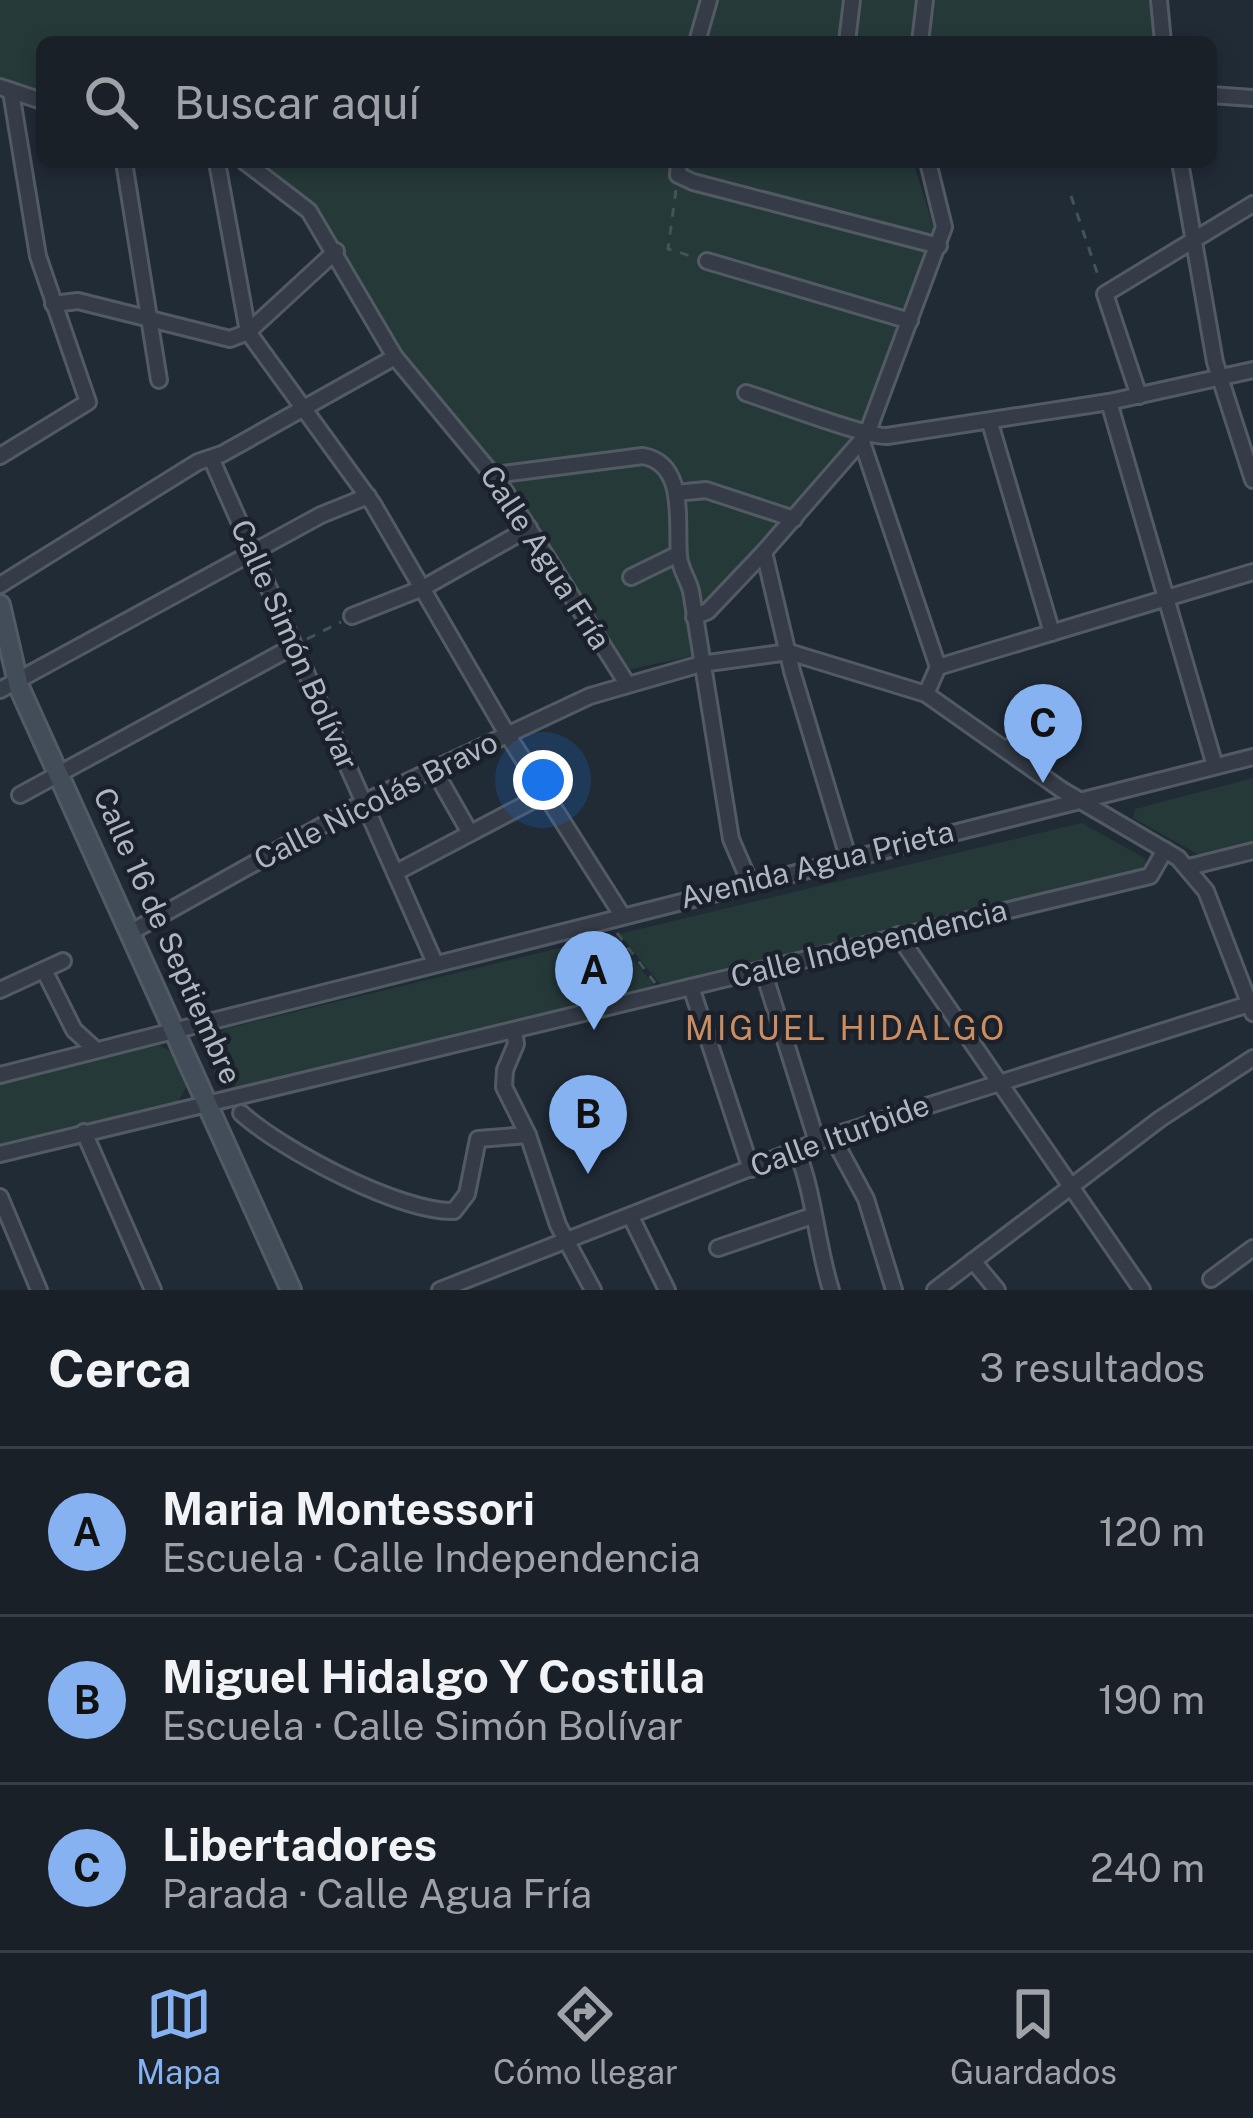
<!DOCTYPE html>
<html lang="es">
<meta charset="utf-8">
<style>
:root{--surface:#192028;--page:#262d34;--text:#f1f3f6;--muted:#9fa3a8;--line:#373e45;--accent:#86b2f1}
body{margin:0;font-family:"Public Sans",sans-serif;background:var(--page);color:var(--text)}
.you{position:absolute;left:543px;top:780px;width:42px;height:42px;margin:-30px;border:9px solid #fff;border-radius:50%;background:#1a73e8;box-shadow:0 0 0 18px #1a73e833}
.badge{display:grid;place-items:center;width:78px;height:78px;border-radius:50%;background:var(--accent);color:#111;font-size:39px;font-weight:700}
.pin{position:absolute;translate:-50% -99px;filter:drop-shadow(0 3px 6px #0008)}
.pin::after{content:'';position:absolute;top:63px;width:42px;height:36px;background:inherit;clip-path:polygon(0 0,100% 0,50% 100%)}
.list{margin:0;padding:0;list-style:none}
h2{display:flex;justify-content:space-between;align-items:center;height:156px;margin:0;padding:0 48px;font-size:51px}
h2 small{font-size:39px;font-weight:400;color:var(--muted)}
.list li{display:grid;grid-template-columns:78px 1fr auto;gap:36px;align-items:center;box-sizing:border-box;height:168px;padding:0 48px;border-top:3px solid var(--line)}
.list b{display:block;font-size:45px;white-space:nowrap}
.list p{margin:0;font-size:39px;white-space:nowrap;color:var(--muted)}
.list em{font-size:39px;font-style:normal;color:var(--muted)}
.icon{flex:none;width:66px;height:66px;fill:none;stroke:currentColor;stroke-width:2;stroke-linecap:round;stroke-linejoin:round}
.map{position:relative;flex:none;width:1253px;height:1290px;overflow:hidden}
.search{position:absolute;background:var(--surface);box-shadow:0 6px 18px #0003;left:36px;right:36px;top:36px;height:132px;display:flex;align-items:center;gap:30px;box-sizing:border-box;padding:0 42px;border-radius:18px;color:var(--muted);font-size:45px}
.sheet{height:660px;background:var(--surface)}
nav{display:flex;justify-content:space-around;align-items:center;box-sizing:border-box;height:168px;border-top:3px solid var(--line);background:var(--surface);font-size:33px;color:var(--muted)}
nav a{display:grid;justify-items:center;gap:6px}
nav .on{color:var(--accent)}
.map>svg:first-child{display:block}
.green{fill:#263939}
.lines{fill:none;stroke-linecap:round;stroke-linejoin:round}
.lane-casing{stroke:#525a64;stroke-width:14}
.street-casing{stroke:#525a64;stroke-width:20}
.secondary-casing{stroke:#525a64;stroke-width:24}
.path{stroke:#435457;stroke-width:3;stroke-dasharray:9 9;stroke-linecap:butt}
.lane{stroke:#353c47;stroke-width:8}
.street{stroke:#353c47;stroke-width:14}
.secondary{stroke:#434c59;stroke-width:18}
.labels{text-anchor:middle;stroke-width:9;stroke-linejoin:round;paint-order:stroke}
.street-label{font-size:30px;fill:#afb7c3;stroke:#1a212b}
.neighbourhood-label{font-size:33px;letter-spacing:3px;fill:#cc8d61;stroke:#1a212b}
</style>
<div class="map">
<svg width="1253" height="1290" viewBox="0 0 1253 1290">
<rect width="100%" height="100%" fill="#212b36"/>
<!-- green -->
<g class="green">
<polygon points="0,0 1161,0 1162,42 42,42 42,100 0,89"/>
<polygon points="238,162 913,162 936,235 861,443 704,620 702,654 622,671 486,469 406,371 297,197"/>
<polygon points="1253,778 1253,844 1203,857 1133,818 1135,809"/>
<polygon points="1082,823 1146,859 1144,869 662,986 619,934"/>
<polygon points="614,935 656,988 240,1089 215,1075 208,1054 224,1029"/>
<polygon points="159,1045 180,1057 190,1080 177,1104 0,1149 0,1085"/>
</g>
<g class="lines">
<!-- lane casing -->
<g class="lane-casing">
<polyline id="lane" points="1004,747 1048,718"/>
</g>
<!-- street casing -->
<g class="street-casing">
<g id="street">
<polyline points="1159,0 1163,42"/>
<polyline points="697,42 709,0"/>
<polyline points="847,42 852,0"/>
<polyline points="920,42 925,0"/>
<polyline points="0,87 42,101"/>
<polyline points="1211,95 1253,98"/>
<polyline points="124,162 159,380"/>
<polyline points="217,162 248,332 373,504 507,734 622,915"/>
<polyline points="245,162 309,211 395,357 501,485 626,682"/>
<polyline points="679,162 678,175 693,182 939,246"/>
<polyline points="1180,162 1215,362 1253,480"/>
<polyline points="707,261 910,321"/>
<polyline points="53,304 78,301 230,339 248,332 336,251"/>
<path d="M746 393C775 402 865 437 887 436L1109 402 1253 370"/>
<polyline points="1139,396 1105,294 1253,204"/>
<polyline points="1109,402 1215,766"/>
<polyline points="990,423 1052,633"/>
<polyline points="862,442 938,667"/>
<polyline points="0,456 88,402 38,256 11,92"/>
<polyline points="211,458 435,963"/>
<path d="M494 475 643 456C687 464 676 523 679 555 679 567 688 579 691 591L731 839 750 883"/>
<polyline points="676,493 706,490 794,519"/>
<polyline points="764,552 792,671 848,857"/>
<polyline points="631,577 678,554"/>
<polyline points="0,585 198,462 222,454 395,357"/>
<polyline points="352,616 423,588 529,528"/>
<polyline points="694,617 708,611 764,552 867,434 944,227 928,162"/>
<polyline points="0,690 321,515 368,496"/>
<polyline points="926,694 938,667 1253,572"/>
<polyline points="433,768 470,833"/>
<polyline points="20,795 294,646"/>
<polyline points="1189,867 1253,851"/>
<polyline points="395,873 543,795"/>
<polyline points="133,931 364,802 590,696 701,664 789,652 926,694 1062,790 1178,858 1206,891 1253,1013"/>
<polyline points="898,935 1142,1290"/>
<polyline points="44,970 74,1030 96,1050"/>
<polyline points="763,970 817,1142"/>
<polyline points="691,987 751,1169"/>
<polyline points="0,990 63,961"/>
<polyline points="514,1030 516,1044 505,1070 504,1087 528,1135 558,1225 593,1290"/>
<polyline points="0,1075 1253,757"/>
<path d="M241 1113C282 1150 399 1212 454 1211L467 1194 478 1139 528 1135"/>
<polyline points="84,1132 153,1290"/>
<polyline points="832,1136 866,1199 894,1290"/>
<path d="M797 1151C815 1197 816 1242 831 1290"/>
<polyline points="0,1154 1150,876 1165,850"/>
<polyline points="0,1197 39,1290"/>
<polyline points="632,1219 667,1290"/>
<polyline points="718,1248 812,1216"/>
<polyline points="973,1261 997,1290"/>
<polyline points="1211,1279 1253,1248"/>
<polyline points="440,1290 832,1136 1249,1004"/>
<polyline points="935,1290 1160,1119 1253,1058"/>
</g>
</g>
<!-- secondary casing -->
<g class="secondary-casing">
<polyline id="secondary" points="0,605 19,687 291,1290"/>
</g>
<!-- path -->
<g class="path">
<polyline points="676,190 668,249 694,257"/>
<polyline points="1071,196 1100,281"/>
<polyline points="307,639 341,622"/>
<polyline points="617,933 655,983"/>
</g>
<!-- lane -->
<use href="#lane" class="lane"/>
<!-- street -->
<use href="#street" class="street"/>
<!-- secondary -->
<use href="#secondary" class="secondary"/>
</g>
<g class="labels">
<!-- street labels -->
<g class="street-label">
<text transform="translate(545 558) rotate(57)" y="10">Calle Agua Fría</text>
<text transform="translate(294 645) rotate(66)" y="10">Calle Simón Bolívar</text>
<text transform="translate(376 801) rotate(-27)" y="10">Calle Nicolás Bravo</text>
<text transform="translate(817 865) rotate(-14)" y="10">Avenida Agua Prieta</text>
<text transform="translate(167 936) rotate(66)" y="10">Calle 16 de Septiembre</text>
<text transform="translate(869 944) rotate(-14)" y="10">Calle Independencia</text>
<text transform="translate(840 1136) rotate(-20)" y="10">Calle Iturbide</text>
</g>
<!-- neighbourhood labels -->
<g class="neighbourhood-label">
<text x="846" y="1040">MIGUEL HIDALGO</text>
</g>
</g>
</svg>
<div class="you"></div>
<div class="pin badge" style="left:594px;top:1030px">A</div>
<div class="pin badge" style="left:588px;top:1174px">B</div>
<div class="pin badge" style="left:1043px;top:783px">C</div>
<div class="search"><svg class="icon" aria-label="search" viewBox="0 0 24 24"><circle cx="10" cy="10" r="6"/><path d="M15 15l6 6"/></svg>Buscar aquí</div>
</div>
<section class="sheet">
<h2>Cerca<small>3 resultados</small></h2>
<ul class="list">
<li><span class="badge">A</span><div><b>Maria Montessori</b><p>Escuela · Calle Independencia</p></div><em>120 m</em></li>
<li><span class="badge">B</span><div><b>Miguel Hidalgo Y Costilla</b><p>Escuela · Calle Simón Bolívar</p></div><em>190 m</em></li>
<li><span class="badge">C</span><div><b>Libertadores</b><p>Parada · Calle Agua Fría</p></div><em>240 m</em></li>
</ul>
</section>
<nav>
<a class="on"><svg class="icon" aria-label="map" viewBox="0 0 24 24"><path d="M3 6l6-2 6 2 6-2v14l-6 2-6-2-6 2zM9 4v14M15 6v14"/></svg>Mapa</a>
<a><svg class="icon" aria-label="directions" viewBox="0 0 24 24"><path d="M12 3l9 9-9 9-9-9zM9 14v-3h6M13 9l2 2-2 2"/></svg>Cómo llegar</a>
<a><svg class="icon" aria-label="saved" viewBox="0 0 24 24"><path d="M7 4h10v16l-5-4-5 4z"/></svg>Guardados</a>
</nav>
